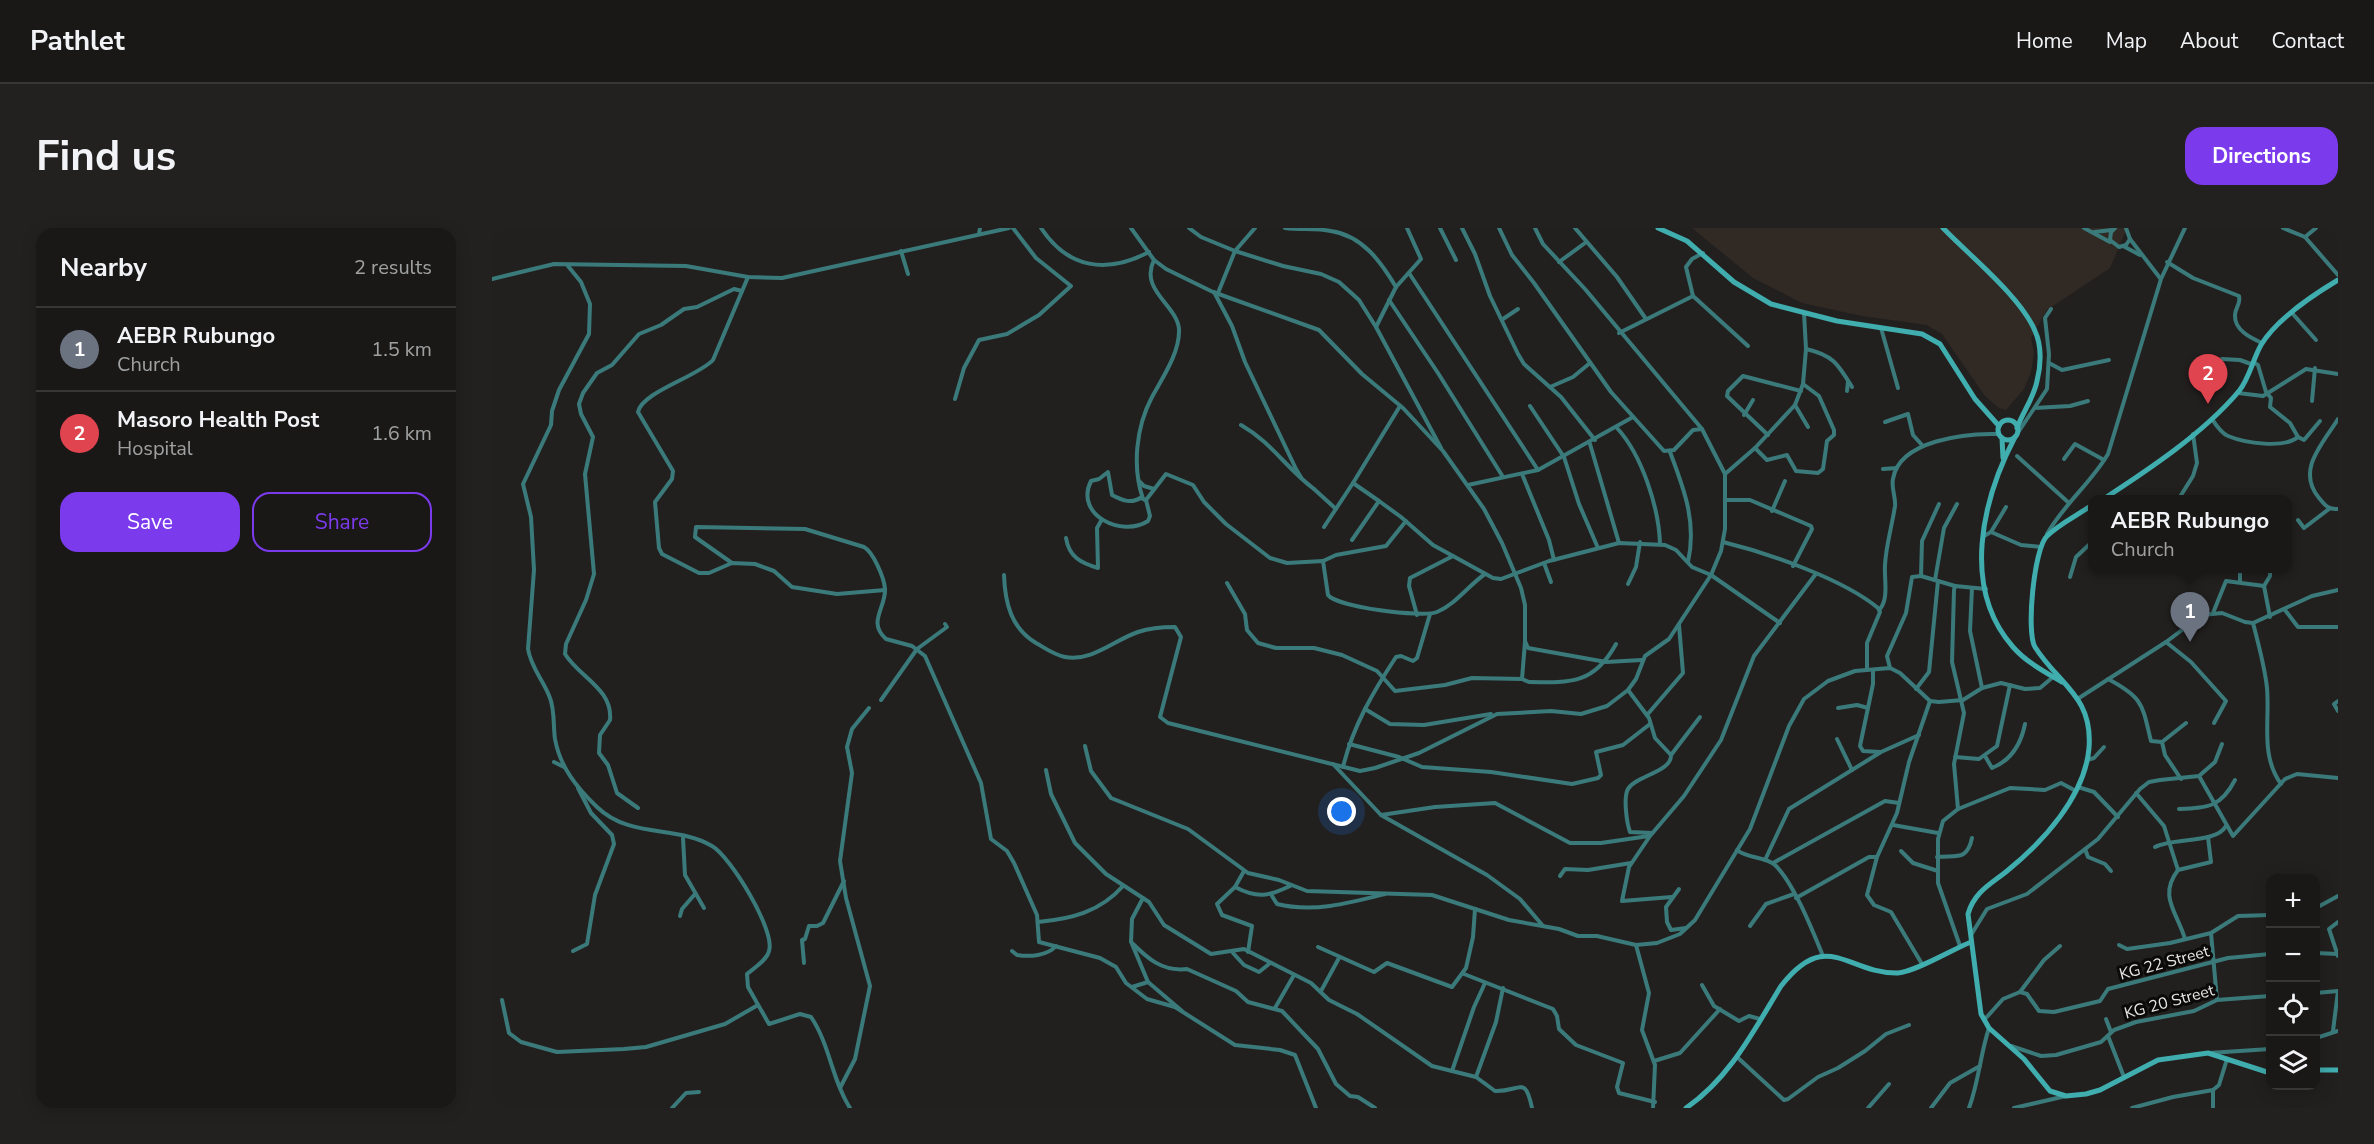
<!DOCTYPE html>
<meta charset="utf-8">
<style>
:root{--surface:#1a1817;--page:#232120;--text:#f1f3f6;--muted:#9fa0a1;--line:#383736;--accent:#7c3aed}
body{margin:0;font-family:"Nunito Sans",sans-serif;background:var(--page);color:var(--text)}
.controls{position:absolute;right:18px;bottom:18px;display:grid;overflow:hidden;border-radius:12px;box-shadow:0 3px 15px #0003}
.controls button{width:54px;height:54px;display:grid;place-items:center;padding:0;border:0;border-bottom:2px solid var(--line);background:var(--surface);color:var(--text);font:30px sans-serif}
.you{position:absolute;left:850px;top:584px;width:21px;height:21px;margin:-15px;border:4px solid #fff;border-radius:50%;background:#1a73e8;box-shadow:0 0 0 9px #1a73e833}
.badge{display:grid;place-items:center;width:39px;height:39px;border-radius:50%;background:var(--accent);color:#fff;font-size:20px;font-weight:700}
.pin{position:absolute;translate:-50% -50px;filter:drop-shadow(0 2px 3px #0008)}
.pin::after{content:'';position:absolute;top:32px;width:21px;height:18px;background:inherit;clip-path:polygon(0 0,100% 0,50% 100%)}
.popup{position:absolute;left:1596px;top:267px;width:204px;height:78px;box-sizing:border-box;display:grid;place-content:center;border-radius:12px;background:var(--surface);filter:drop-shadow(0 2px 4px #0005);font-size:20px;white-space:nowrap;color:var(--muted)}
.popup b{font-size:22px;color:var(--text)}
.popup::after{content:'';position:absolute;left:50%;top:100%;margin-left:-12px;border:12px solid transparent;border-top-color:var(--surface)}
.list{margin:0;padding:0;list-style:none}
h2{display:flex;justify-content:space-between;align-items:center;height:78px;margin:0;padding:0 24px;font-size:26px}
h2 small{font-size:20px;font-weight:400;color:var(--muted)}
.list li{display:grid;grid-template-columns:39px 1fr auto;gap:18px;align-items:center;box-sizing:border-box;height:84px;padding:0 24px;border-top:2px solid var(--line)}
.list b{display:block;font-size:22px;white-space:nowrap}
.list p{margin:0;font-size:20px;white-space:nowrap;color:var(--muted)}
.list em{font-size:20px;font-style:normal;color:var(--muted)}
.actions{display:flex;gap:12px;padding:18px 24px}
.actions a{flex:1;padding:14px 0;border:2px solid var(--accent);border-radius:18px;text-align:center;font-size:21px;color:var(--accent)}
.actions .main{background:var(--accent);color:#fff}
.icon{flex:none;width:33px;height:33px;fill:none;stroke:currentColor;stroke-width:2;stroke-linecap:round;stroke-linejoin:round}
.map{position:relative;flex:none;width:1846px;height:880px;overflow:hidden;border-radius:18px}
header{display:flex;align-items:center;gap:36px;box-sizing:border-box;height:84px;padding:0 30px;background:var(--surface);border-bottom:2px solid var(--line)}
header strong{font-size:28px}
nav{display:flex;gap:33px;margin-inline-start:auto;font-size:21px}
.intro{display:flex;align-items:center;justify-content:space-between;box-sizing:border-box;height:144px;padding:0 36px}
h1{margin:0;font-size:42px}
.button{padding:15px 27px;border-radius:18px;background:var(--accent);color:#fff;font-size:21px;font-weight:700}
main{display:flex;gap:36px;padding:0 36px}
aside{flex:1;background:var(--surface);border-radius:18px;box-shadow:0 3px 15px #0003}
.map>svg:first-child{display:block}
.built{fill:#302924}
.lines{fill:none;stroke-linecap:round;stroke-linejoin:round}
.street{stroke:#3b7a7a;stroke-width:4}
.secondary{stroke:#40adae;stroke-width:5}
.labels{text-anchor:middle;stroke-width:6;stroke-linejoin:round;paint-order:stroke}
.street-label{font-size:16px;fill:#e8e6e5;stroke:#0b0a09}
</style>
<header>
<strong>Pathlet</strong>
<nav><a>Home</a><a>Map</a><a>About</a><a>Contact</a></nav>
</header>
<div class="intro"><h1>Find us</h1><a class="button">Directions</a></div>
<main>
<aside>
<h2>Nearby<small>2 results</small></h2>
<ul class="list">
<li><span class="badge" style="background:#6b7280">1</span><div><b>AEBR Rubungo</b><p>Church</p></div><em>1.5 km</em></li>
<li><span class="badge" style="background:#e0444e">2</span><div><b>Masoro Health Post</b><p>Hospital</p></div><em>1.6 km</em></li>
</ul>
<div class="actions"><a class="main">Save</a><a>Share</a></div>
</aside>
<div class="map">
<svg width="1846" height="880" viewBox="0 0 1846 880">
<rect width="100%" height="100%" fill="#22201f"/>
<!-- built -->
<polygon class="built" points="1200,0 1635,0 1618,40 1555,82 1539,110 1542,125 1539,144 1532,161 1514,182 1507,180 1493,168 1450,106 1435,97 1370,88 1310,75 1261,50"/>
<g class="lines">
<!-- street -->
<g class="street">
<path d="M549 0C576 41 615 46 657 24"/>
<polyline points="639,0 662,32 674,41 721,64 827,102 870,146 911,180 951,223 992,281 1010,315 1029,360 1033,377 1033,413 1036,420 1114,434 1150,432"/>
<polyline points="697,0 709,9 743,23 791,38 829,46 847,54 867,72 884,99"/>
<path d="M793 0C808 2 824 0 839 3 871 8 889 34 904 59"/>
<polyline points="915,0 929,31 904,59 884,99 949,220"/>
<polyline points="948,0 964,32"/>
<polyline points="970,0 983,26 998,68 1026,126 1032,136 1069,169 1103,212"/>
<polyline points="1007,0 1020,27 1042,55 1119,164 1172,223 1182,222 1201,202 1210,201"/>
<polyline points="1043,0 1051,16 1093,61 1210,201 1233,246"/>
<polyline points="1083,0 1125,49 1154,91"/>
<polyline points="1592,0 1618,14"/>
<polyline points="1623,0 1619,4 1618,12 1627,19 1634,17 1638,11 1634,0"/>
<polyline points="1791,0 1813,9"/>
<polyline points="1824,0 1813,9 1846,47"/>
<polyline points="1602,4 1620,2"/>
<polyline points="487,6 488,0"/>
<polyline points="1638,11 1668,50"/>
<polyline points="1633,19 1648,27"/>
<polyline points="409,23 416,46"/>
<polyline points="1211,25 1200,31 1194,39 1201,68 1256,118"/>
<path d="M662 32C647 62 685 77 687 101 688 124 671 149 660 169 644 199 640 239 651 271L654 272 674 246 701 257 712 274 734 296 778 330 795 335 831 333 836 367C845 379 930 390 945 384 964 376 977 357 993 346"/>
<polyline points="1067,34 1093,15"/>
<path d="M1675 34 1701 50 1747 68C1749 76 1743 80 1743 87 1742 102 1759 110 1770 115"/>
<path d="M76 38 89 54 98 76 97 106 67 162 60 183 59 197 31 256 39 289 42 342 36 421C39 440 52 453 58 470 63 483 61 498 63 511 68 539 85 560 105 579 138 611 185 597 220 618 238 628 284 703 277 723 275 732 262 740 255 746L256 759 277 796 308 786 319 789C338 817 340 852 358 880"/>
<polyline points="917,45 1046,242"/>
<path d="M256 49 221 132C205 149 150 164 146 184L181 243 180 251 163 274 167 320 170 326 207 345H217L240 335 263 336 282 343 300 359 345 366 393 362"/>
<polyline points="0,51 62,36 194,38 256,49 290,50 517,0"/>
<path d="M722 64 740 98 753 134 804 241 810 251 822 261C795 241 779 214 749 197"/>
<polyline points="726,65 743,23 763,0"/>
<polyline points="897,72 946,145 1011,249"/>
<polyline points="1800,85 1824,112"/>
<polyline points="1011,91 1026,81"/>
<polyline points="1389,100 1406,160"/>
<polyline points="1127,105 1201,68"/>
<path d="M1314 121C1341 127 1346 136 1360 159"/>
<polyline points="1730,131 1748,132 1759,136"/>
<polyline points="1557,135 1570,142 1617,132"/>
<polyline points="1058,159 1081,149 1098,135"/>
<polyline points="1355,163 1356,154"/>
<polyline points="1746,165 1771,168 1814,141 1846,146"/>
<polyline points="463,171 472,140 487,112 515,106 547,87 579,58 544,30 521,0"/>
<polyline points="1820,173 1823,140"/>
<polyline points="1303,177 1316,199"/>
<polyline points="1038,178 1072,229 1087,276 1106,320"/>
<polyline points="1543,180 1578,178 1596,173"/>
<polyline points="1252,187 1261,172"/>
<path d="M1720 191C1724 197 1729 205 1736 208 1753 215 1792 221 1806 209L1798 195 1778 179 1779 170 1774 164 1766 137 1761 134"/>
<path d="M1846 191C1830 217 1804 242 1827 270 1833 277 1836 282 1846 281"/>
<polyline points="1393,194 1416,186 1421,207 1430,217"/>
<path d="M1125 200C1150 227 1167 280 1168 316"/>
<polyline points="1525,206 1555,161 1557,126 1553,90 1559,81"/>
<polyline points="1276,207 1235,168 1236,163 1251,148 1309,163"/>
<polyline points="1806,209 1812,212 1828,193"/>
<polyline points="1098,216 1127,315"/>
<polyline points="1263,220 1275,232 1295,227 1304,243 1326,245 1331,241 1335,213 1342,207 1342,202 1327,168 1311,156"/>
<path d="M1178 224C1192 261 1205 294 1196 334"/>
<polyline points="1525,228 1577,275"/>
<polyline points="1572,231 1583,216 1612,232"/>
<polyline points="1391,241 1405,240"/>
<polyline points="1030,246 1057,312 1062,332"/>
<polyline points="647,253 652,258 662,261"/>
<polyline points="976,257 1046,242 1141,189"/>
<polyline points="822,261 844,281"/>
<path d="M650 269C640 276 631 273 620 267L616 244 607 251 599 253C582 287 630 310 656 293L658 288 654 272"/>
<polyline points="1235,272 1258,272 1319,298 1320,301 1301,338"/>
<polyline points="1686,272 1701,248 1705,235 1701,206"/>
<polyline points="887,273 861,255 908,178"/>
<polyline points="1280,283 1293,253"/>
<polyline points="1806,292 1812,300 1837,281"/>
<polyline points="832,299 861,255"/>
<polyline points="1499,304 1514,279"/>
<path d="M1555 306C1572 276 1599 255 1616 226L1669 51 1693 0"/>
<polyline points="1492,308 1499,304 1529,317 1549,319"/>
<path d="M574 310C577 329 589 335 606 340L605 300 609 293"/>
<polyline points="860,312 887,273 909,289 941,317 1001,350 1009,351 1057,333 1127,315 1173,317 1184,322 1200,339 1219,347 1288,395"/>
<path d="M1231 314C1276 325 1351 351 1386 380L1388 384 1375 415V442"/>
<polyline points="831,333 844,327 894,318 914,293"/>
<path d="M240 335 203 309 204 299 313 301 372 319C381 324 392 349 393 361 394 380 375 394 394 411L420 418 433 428 489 555 499 611 515 623 522 635 545 687 547 714 608 730 624 739 634 755 655 771 683 779 743 817 788 822 803 827 824 880"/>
<polyline points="1052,335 1059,354"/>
<polyline points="1748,340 1748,354"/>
<polyline points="1706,341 1707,340"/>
<path d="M512 347C513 375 519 400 544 415 553 420 562 427 573 429 600 434 622 412 646 404 658 400 670 399 683 399L689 409 668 489 676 495 868 543 883 540 927 525 1005 486 1059 483 1089 486 1115 478 1136 462 1144 451 1153 428 1177 411 1219 347 1229 323 1233 301V246L1263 220 1303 177 1311 156 1314 121 1312 85"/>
<polyline points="1429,348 1430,313 1447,276"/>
<polyline points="1578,349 1584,329 1600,314"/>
<polyline points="1443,352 1452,300 1465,276"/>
<polyline points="735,355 753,386 755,402 766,415 784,420 822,420 850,427 885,443 903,463 953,457 980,450 1030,451"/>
<polyline points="1136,356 1144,339 1148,314"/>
<polyline points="1480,360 1478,403 1490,460"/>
<path d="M1388 381C1397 370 1392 351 1393 337 1394 317 1400 298 1403 278 1404 269 1399 260 1401 251 1407 212 1475 205 1506 206"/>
<polyline points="1793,382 1806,399 1846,399"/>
<polyline points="1721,385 1734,353 1772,358"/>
<polyline points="925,387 917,358 918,350 961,328"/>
<polyline points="1778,389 1772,358 1778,348 1778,340"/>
<path d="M1761 395C1766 414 1773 440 1775 460 1778 493 1768 527 1789 556"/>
<path d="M1033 414 1030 451 1037 454C1079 455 1102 456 1124 416"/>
<polyline points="1674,414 1699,434 1734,473 1722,495"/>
<polyline points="1398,440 1395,428 1414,385 1420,349 1429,348 1463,358"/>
<polyline points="1381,442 1381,456 1368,518 1371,523 1388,524"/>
<path d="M1616 451C1652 470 1650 477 1659 513L1670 514"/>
<polyline points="1424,461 1437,444 1446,353"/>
<path d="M1136 462 1157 490 1163 510 1179 527C1180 544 1143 548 1136 561 1131 570 1135 596 1138 604L1160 605"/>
<polyline points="1587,470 1674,414 1710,387 1730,385 1753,394 1761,395 1820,368 1846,362"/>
<polyline points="389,472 425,421 455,399 453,396"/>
<polyline points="1846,473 1842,476 1846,483"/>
<polyline points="1346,480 1365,477 1376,480"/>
<polyline points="873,481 898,496 932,497 999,486"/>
<polyline points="1155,487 1191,445 1187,397"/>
<polyline points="1345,511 1360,542"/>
<polyline points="857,516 907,529 930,539 999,544 1080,556 1106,550 1109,547 1104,524 1131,517 1158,496"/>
<polyline points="593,518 599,543 619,570 696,601 756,645 787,652 815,663 940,667 1017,692 1067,701 1086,708 1105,708 1144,717 1165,715 1188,706 1203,692 1258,601 1297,498 1312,471 1336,453 1363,443 1398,440 1408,445 1438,473 1447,474 1471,472 1490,460 1509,455 1533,461 1548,460 1561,449"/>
<polyline points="1179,527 1208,489"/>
<path d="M1493 528 1500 540C1520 532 1529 516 1533 496"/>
<polyline points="1463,529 1487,531 1505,518 1518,457"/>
<polyline points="1595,532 1602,530 1612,519"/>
<polyline points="62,534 72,539"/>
<polyline points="841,536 889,587 995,647 1028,671 1051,698"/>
<path d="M851 539C861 498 881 464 904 429L909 428 921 433 925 430 938 386"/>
<path d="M554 542 559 566 583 615 614 646 657 674 672 697 719 726 752 721 819 755 837 772 865 786 940 838 984 849 1003 863C1028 864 1033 846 1040 880"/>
<polyline points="1707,548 1741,608 1793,551 1805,546 1846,550"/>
<polyline points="1689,551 1673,527 1670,514 1694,495"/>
<polyline points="1586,559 1602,564 1626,589"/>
<polyline points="1644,565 1672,598 1686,642 1719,634 1716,609"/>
<path d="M146 580 125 565 116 537 107 525 108 507 118 492C121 461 87 449 73 426L74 416 94 372 102 346 93 246 101 209 89 186 87 176 91 165 105 145 120 137 147 106 169 97 192 81 205 79 242 61 250 63"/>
<polyline points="1466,581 1462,536 1472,485 1460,434 1462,362 1463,358 1494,361"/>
<path d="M1687 581C1716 580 1729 579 1743 552"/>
<polyline points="889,587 943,579 1003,575 1078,615 1109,615 1157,608"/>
<polyline points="1401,597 1446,605"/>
<polyline points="191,610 193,647 212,680"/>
<path d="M1663 619C1681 609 1724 616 1734 598"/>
<polyline points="1593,621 1596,629 1613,636 1619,643"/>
<path d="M1245 622C1256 631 1273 628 1283 637 1302 655 1321 704 1331 728"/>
<polyline points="1409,623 1421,635 1446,643"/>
<path d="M1445 629C1465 627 1475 633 1480 610"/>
<polyline points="1273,632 1297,581 1389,524 1427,507"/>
<polyline points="1281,635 1393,573 1407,575"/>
<path d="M1686 642C1666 668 1685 684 1693 711"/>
<path d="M752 643 743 659C766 671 777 668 798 658"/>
<polyline points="1068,648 1073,641 1096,642 1139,635"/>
<polyline points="743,659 725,676 730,687 760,698 756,724"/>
<polyline points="1187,661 1174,679 1175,694 1179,702 1194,700"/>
<path d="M780 668 785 676C821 685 858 675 893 666"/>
<polyline points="1180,669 1130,673 1137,639 1158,608 1192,568 1229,512 1262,428 1323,347"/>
<path d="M651 670 640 691 639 714C655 730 670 744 695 741L744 763 756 774 790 783 826 821 844 856 858 868 866 869 883 880"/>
<polyline points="1304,670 1377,629 1385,629"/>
<polyline points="1824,680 1846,668"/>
<polyline points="188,688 190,681 203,666"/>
<path d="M546 694C579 691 608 684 631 658"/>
<polyline points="1846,694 1837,701 1846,728"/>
<polyline points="1258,698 1274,676 1302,666"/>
<polyline points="1719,705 1725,772"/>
<polyline points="1479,707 1495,681 1535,666 1606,611 1648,561 1657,554 1668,552 1707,548 1723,534 1730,516"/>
<polyline points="640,716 656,754 690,783"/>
<polyline points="1144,717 1157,765 1150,802 1163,837 1161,880"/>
<polyline points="1627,717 1635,721 1678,715 1719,705 1746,688 1778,687"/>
<polyline points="1468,718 1446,655 1446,611 1451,593 1466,581 1518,560 1553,562 1569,555 1584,563"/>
<polyline points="826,719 882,744 895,735 960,759 974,740 981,709 983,681"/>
<polyline points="81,723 95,716 103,667 122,616 120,607 99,585 86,560"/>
<path d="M520 723 525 727C538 729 555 728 564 718"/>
<polyline points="741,725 752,737 767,744 777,736"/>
<polyline points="1824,725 1846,726"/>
<polyline points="312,735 310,712 313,711 317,698 325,698 331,695 352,653"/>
<polyline points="1430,736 1399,684 1382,677 1375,667 1385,629 1405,585 1417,534 1438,473"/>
<polyline points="972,746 1061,781 1065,788 1067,801 1084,817 1131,835 1125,859 1127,865 1163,874"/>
<polyline points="1210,757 1222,778 1247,793 1257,788 1268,791"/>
<polyline points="640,759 656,754"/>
<polyline points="829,763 847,730"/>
<polyline points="1528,764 1552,732 1568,718"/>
<polyline points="1824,765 1846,763"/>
<polyline points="10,772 17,805 29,814 65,824 132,821 154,819 233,796 266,777"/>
<polyline points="783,780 802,747"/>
<polyline points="1493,791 1511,771 1528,764 1535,766 1547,783 1562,784 1608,773 1616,761 1736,730 1778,726"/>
<polyline points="1614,791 1619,804"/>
<polyline points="1841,803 1846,763"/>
<polyline points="1616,808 1632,849"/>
<polyline points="1824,810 1846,803"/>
<polyline points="1519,818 1549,828 1564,827 1609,814 1622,802 1644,794 1702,783 1725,772 1778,768"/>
<polyline points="1717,825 1778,821"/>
<polyline points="1245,829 1292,872 1296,871 1326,849 1346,840 1373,823 1394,806 1417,797"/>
<polyline points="1162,833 1188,825 1228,781"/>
<polyline points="960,843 982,779 993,755"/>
<polyline points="984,849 1004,794 1011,760"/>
<polyline points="348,860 363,831 378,758 354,670 348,633 360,545 355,519 360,501 377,480"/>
<polyline points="180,880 194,865 207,864"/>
<polyline points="1376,880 1397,856"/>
<polyline points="1439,880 1458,855 1488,838"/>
<path d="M1477 880C1487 853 1488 827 1497 800"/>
<polyline points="1522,880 1574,868"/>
<polyline points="1640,880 1681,869 1721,862"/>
<polyline points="1721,880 1721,862 1727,857 1735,831"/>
</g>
<!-- secondary -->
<g class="secondary">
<polyline points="1166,0 1195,13 1242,54 1279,76 1345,93 1430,106 1448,116 1483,171 1507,198"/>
<path d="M1451 0C1477 27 1529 69 1543 103 1550 118 1549 138 1545 153 1542 169 1531 184 1525 200"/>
<circle cx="1516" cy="202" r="10"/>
<path d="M1523 209C1490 272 1469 360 1521 419 1534 434 1553 444 1570 454"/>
<polyline points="1510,210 1511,230"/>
<path d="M1610 272C1656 242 1712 205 1747 163 1757 151 1761 131 1769 117 1784 92 1821 67 1846 52"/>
<path d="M1600 277C1586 287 1567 296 1555 308 1542 320 1534 405 1543 419 1567 457 1601 468 1597 520 1593 568 1551 614 1515 643 1499 656 1482 664 1476 686L1489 786 1497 800 1532 831 1558 863 1574 868 1594 866 1608 862 1666 832 1716 825 1778 845"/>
<polyline points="1824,842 1846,842"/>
<path d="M1194 880C1238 850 1262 802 1289 758 1335 699 1355 746 1406 745 1423 744 1461 721 1479 714"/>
</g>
</g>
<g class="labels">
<!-- street labels -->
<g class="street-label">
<text transform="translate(1672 734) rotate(-15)" y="6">KG 22 Street</text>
<text transform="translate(1677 773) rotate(-15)" y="6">KG 20 Street</text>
</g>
</g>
</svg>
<div class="controls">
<button>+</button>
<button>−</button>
<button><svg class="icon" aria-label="locate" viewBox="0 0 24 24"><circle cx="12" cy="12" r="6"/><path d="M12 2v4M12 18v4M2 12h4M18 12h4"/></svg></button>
<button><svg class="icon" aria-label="layers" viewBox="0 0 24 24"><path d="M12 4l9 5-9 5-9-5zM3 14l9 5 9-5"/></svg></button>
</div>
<div class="you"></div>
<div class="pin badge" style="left:1698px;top:414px;background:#6b7280">1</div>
<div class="popup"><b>AEBR Rubungo</b>Church</div>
<div class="pin badge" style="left:1716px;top:176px;background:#e0444e">2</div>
</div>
</main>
